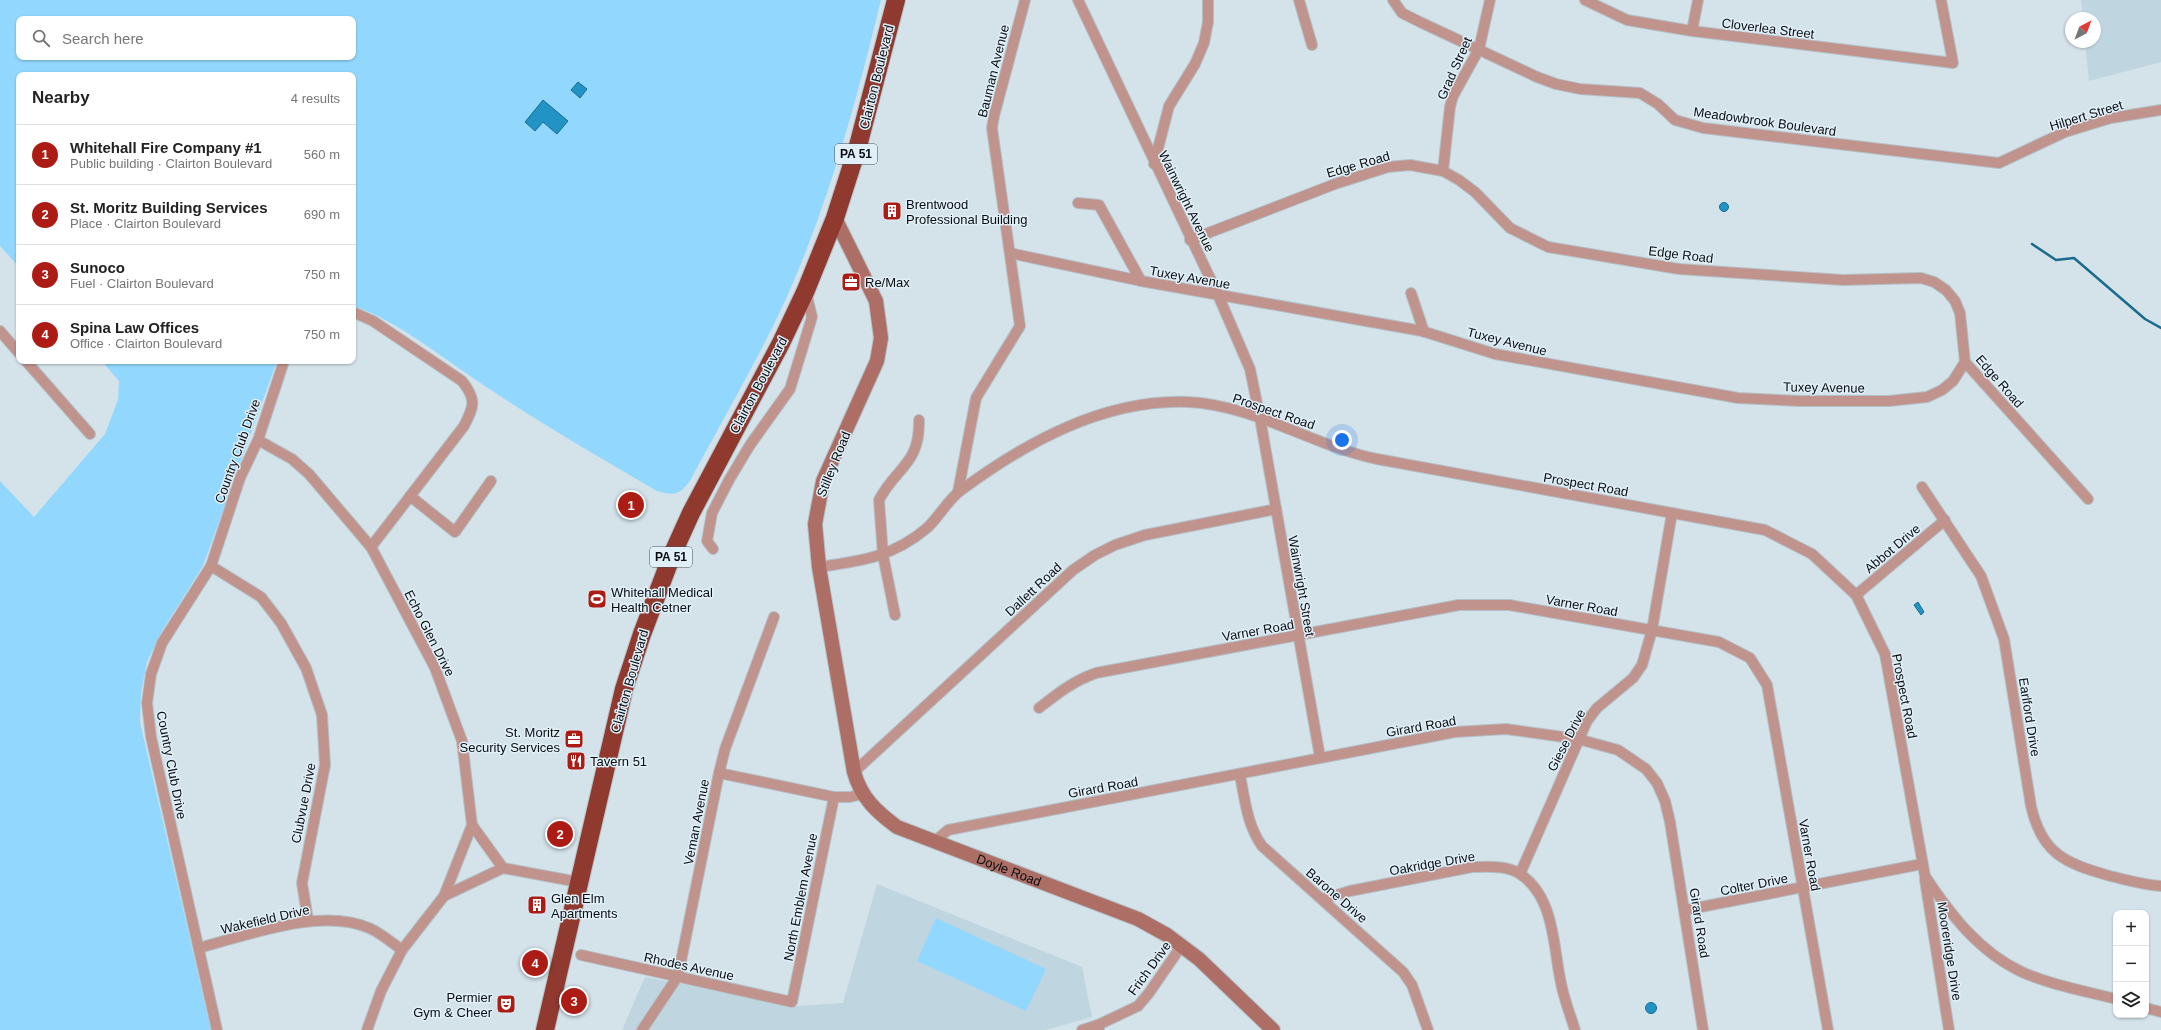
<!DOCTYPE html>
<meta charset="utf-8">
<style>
:root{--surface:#fff;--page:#f6f6f6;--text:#222;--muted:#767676;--line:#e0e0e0;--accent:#ac1b14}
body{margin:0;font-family:Arial,sans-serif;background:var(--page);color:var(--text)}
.controls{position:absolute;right:12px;bottom:12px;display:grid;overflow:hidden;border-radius:8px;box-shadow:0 1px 3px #0004}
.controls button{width:36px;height:36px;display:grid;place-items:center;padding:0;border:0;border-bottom:1px solid var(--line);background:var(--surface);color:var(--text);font:20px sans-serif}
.compass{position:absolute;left:2065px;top:12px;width:36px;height:36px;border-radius:50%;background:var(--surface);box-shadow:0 1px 3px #0004;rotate:41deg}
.you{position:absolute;left:1342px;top:440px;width:14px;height:14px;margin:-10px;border:3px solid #fff;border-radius:50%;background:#1a73e8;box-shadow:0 0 0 6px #1a73e833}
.badge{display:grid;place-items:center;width:26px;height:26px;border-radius:50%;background:var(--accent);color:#fff;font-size:13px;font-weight:700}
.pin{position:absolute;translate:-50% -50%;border:2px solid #fff;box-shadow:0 1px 4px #0006}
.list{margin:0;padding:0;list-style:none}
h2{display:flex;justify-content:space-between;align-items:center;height:52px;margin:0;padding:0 16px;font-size:17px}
h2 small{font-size:13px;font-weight:400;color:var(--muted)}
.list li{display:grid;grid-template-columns:26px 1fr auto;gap:12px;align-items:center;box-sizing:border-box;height:60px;padding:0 16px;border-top:1px solid var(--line)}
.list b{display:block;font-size:15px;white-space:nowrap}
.list p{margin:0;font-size:13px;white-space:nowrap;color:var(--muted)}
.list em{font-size:13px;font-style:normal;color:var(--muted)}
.icon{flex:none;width:22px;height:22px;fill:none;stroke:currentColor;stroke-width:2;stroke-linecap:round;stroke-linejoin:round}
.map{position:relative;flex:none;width:2161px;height:1030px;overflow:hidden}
.search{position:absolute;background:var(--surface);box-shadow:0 1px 3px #0004;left:16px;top:16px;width:340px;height:44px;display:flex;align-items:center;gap:10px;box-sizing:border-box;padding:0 14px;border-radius:8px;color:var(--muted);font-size:15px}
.panel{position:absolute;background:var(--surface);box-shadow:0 1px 3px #0004;left:16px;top:72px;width:340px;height:292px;border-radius:8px}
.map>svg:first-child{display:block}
.built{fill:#bfd5e0}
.green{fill:#92d8fe;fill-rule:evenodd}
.water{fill:#2193c4;stroke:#1a6b8e}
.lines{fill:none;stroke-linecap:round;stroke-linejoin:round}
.stream{stroke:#1a6b8e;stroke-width:2.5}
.street-casing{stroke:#b4c0c7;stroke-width:12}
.secondary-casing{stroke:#b4c0c7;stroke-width:16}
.highway-casing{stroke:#b4c0c7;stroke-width:20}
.street{stroke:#c0948d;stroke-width:10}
.secondary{stroke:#ad6e65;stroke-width:14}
.highway{stroke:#8f392f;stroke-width:18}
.labels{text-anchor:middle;stroke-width:3;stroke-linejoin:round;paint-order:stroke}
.shield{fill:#e1eff8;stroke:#4a5156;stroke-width:1}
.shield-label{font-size:12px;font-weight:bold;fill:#090d10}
.street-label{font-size:13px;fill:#090d10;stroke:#e1eff8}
.poi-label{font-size:13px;fill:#090d10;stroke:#e1eff8;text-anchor:start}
</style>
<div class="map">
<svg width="2161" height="1030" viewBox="0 0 2161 1030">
<rect width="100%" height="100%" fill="#d4e2ea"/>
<!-- built -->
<g class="built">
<polygon points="2081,0 2161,0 2161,62 2089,81 2085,42 2095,42 2095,18 2083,18"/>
<polygon points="877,884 1082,967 1092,1017 1046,1030 622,1030 645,977 798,1006 843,1003"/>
</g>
<!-- green -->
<g class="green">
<path d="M0 0H881C858 94 833 188 795 278 766 347 726 413 691 479 680 495 676 496 657 491 601 458 543 425 488 388 449 363 396 319 353 306V75H19V267L0 246ZM19 19H353V57H19Z"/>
<polygon points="102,361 277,361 203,566 162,631 147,662 141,693 140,722 211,1030 0,1030 0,481 34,517 105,434 118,400 119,381"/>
<polygon points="936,918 1046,969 1026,1011 917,961"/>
</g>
<!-- water -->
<g class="water">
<polygon points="578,82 587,89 580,98 571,90"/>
<polygon points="543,100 568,121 557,134 543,122 535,131 525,122"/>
<circle cx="1724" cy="207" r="4.5"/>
<polygon points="1918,602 1924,612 1921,615 1914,605"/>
<circle cx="1651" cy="1008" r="5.5"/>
</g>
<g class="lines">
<!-- stream -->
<polyline class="stream" points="2032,244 2056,260 2074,258 2145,319 2161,328"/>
<!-- street casing -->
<g class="street-casing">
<g id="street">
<polyline points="1078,0 1218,295 1250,369 1260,418 1320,757"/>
<polyline points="1299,0 1312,45"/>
<polyline points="1393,0 1402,13 1420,22 1537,77 1556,84 1580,89 1640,93 1658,104 1675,120 1703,128 1999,163 2065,132 2111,118 2161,110"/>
<polyline points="1585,0 1627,20 1692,31 1953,63 1941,0"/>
<polyline points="1692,31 1698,0"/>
<polyline points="1154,164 1169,106 1195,64 1204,43 1208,22 1208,0"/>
<polyline points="1443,171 1450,107 1453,96 1479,49 1490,0"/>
<polyline points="1078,203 1099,205 1141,281"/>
<polyline points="1190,240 1335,184 1388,167 1410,165 1443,171 1459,180 1475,192 1510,228 1548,247 1679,269 1843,280 1921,278 1934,282 1946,290 1955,301 1960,313 1965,362 2088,499"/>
<polyline points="1010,253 1141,281 1422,331 1495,354 1738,398 1800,401 1889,401 1927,397 1942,390 1953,381 1965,362"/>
<polyline points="1411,293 1424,332"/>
<path d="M353 312 373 321 462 381C477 400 474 406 464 426L371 547"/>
<polyline points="0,331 19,353"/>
<polyline points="26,361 90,434"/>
<polyline points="258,440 292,459 309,474 371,547 435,668 462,741 472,825 444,896 402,950 381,991 367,1030"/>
<path d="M1922 487 1981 576 2004 639 2031 806C2042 855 2066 863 2110 876 2127 880 2143 885 2161 886"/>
<polyline points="958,492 976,398 1020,326 992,128 994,116 1025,0"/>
<polyline points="410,496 455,532 491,481"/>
<polyline points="713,549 707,541 712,513 729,480 750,445 790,389 812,317 806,292"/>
<polyline points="211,566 261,597 281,623 306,668 322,715 325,765 302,883 308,920"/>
<path d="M819 567C861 561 893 557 927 528 939 517 947 501 960 491 1026 442 1104 399 1188 402 1255 405 1313 446 1377 459L1765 530 1812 554 1856 595 1885 654 1925 876C1950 914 1979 952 2022 972 2051 985 2085 991 2116 999"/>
<polyline points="1856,595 1945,520"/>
<path d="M895 615 883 555 879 500C896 467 920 465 919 420"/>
<path d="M1039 708C1057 694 1073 681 1096 673L1459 605H1509L1719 642 1750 658 1767 685 1828 1030"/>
<polyline points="854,772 1073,570 1095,555 1115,545 1145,535 1276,509"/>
<polyline points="719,773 834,797 850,797 863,794"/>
<path d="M1240 775C1245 800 1247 825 1262 846L1403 972 1412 985 1428 1030"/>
<polyline points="472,825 503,868 578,882"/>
<polyline points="934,842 948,830 1455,732 1506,729 1578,739 1618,750 1646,769 1657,783 1665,801 1670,822 1703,1030"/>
<polyline points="1520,874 1587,721 1597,708 1633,678 1642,665 1652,630 1672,513"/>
<polyline points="1925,880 1949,1030"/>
<polyline points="444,896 503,868"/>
<path d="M1323 899 1350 891 1472 867C1488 867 1507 865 1520 874 1555 897 1553 947 1561 983 1564 999 1570 1014 1575 1030"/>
<polyline points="1685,910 1922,864"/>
<path d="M199 948C248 935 321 907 369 928 381 933 392 943 402 950"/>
<polyline points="581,955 792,1002 834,797"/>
<polyline points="2146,1008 2161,1012"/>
<polyline points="217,1030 151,737 147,703 151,674 162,643 211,566 240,478 258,440 284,361"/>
<polyline points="642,1030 678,976 719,773 725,749 774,617"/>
<polyline points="1082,1030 1098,1025"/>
<polyline points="1099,1030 1098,1025 1138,1006 1149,993 1182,945"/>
</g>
</g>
<!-- secondary casing -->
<g class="secondary-casing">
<g id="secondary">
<path id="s1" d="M835 218 876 301 881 338 877 361 823 481 815 524 819 567 854 772C861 798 877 812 897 827L1138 919 1167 935 1199 959 1273 1030"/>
</g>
</g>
<!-- highway casing -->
<g class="highway-casing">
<polyline id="highway" points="545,1030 624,689 642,634 672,555 691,513 781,343 806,290 835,218 858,146 896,0"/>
</g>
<!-- street -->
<use href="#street" class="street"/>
<!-- secondary -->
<use href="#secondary" class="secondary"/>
<!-- highway -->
<use href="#highway" class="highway"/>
</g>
<!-- icons -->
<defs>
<g id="building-square" transform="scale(1)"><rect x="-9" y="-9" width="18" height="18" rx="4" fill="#ac1b14" stroke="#e1eff8"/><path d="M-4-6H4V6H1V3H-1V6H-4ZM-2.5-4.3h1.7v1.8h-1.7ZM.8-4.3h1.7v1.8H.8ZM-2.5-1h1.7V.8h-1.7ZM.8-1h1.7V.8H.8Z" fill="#fff"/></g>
<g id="office-square" transform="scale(1)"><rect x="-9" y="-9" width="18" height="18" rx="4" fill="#ac1b14" stroke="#e1eff8"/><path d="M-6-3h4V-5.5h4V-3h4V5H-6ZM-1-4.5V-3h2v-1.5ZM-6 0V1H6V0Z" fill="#fff"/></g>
<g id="stadium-square" transform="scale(1)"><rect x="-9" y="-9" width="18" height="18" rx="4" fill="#ac1b14" stroke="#e1eff8"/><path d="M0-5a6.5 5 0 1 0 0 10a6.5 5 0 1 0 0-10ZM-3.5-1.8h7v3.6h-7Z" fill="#fff"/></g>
<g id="restaurant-square" transform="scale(1)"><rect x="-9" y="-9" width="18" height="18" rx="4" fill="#ac1b14" stroke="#e1eff8"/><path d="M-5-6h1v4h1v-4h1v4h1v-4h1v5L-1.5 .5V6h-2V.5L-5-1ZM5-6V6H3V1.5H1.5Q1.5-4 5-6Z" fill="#fff"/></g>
<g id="theatre-square" transform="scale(1)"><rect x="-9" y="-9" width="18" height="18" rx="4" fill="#ac1b14" stroke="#e1eff8"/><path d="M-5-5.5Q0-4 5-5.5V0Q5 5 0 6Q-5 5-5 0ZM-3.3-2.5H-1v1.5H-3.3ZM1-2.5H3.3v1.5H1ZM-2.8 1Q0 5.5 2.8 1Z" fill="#fff"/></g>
</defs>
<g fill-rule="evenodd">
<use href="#building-square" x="892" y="211"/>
<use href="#office-square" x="851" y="282"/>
<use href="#stadium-square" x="597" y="599"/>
<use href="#office-square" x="574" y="739"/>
<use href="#restaurant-square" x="576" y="761"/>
<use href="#building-square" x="537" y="905"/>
<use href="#theatre-square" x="506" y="1004"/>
</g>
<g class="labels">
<!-- shield labels -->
<g class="shield">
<rect x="835" y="144" width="42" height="20" rx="3"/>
<rect x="650" y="547" width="42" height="20" rx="3"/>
</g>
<g class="shield-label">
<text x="856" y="158">PA 51</text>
<text x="671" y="561">PA 51</text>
</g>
<!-- street labels -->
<g class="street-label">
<text transform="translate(1768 28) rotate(7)" y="5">Cloverlea Street</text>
<text transform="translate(1454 68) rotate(-66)" y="5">Grad Street</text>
<text transform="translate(993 71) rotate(-76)" y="5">Bauman Avenue</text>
<text transform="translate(876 77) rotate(-76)" y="5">Clairton Boulevard</text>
<text transform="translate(2086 115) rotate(-17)" y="5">Hilpert Street</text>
<text transform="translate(1765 121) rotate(8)" y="5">Meadowbrook Boulevard</text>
<text transform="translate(1358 164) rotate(-16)" y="5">Edge Road</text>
<text transform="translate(1187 201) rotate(64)" y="5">Wainwright Avenue</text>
<text transform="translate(1681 254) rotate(7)" y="5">Edge Road</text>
<text transform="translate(1190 277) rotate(10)" y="5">Tuxey Avenue</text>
<text transform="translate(1507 341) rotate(14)" y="5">Tuxey Avenue</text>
<text transform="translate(2000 381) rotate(49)" y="5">Edge Road</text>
<text transform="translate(758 385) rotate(-62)" y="5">Clairton Boulevard</text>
<text transform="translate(1824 387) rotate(1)" y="5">Tuxey Avenue</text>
<text transform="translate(1274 411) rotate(19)" y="5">Prospect Road</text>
<text transform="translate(237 451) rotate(-70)" y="5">Country Club Drive</text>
<text transform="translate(833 464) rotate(-68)" y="5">Stilley Road</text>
<text transform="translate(1586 484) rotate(10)" y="5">Prospect Road</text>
<text transform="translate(1892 548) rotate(-40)" y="5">Abbot Drive</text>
<text transform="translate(1302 586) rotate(80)" y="5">Wainwright Street</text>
<text transform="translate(1033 589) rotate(-43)" y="5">Dallett Road</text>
<text transform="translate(1582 605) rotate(10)" y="5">Varner Road</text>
<text transform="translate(1258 630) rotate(-10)" y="5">Varner Road</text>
<text transform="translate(430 633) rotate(63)" y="5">Echo Glen Drive</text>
<text transform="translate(629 681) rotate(-74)" y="5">Clairton Boulevard</text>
<text transform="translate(1905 696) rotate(79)" y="5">Prospect Road</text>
<text transform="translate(2030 717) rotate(81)" y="5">Earlford Drive</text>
<text transform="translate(1421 726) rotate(-10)" y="5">Girard Road</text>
<text transform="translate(1566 740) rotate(-63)" y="5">Giese Drive</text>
<text transform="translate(172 765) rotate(79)" y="5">Country Club Drive</text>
<text transform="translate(1103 787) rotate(-10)" y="5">Girard Road</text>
<text transform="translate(303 803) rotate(-79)" y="5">Clubvue Drive</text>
<text transform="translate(696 822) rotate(-79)" y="5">Veman Avenue</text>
<text transform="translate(1810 855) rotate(80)" y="5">Varner Road</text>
<text transform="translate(1432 863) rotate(-10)" y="5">Oakridge Drive</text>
<text dy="5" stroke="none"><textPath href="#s1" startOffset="771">Doyle Road</textPath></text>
<text transform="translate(1754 884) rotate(-11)" y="5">Colter Drive</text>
<text transform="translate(1337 895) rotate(41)" y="5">Barone Drive</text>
<text transform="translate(800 897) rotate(-79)" y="5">North Emblem Avenue</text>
<text transform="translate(265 919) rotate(-13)" y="5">Wakefield Drive</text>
<text transform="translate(1700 923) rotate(81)" y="5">Girard Road</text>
<text transform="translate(1950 951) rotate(81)" y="5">Mooreridge Drive</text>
<text transform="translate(689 966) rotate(12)" y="5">Rhodes Avenue</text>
<text transform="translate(1149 968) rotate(-54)" y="5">Frich Drive</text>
</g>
<!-- poi labels -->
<g class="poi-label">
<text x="906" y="209">Brentwood<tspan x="906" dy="15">Professional Building</tspan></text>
<text x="865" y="287">Re/Max</text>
<text x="611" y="597">Whitehall Medical<tspan x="611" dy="15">Health Cetner</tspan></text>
<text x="560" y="737" text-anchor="end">St. Moritz<tspan x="560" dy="15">Security Services</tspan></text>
<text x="590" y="766">Tavern 51</text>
<text x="551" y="903">Glen Elm<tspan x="551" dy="15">Apartments</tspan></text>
<text x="492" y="1002" text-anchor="end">Permier<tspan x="492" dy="15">Gym &amp; Cheer</tspan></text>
</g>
</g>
</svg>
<div class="controls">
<button>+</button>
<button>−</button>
<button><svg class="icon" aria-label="layers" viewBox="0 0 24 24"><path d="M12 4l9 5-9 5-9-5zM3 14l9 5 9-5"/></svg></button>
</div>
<svg class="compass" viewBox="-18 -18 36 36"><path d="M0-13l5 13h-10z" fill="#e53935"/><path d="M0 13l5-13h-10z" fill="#767676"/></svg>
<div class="you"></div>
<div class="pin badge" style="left:631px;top:505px">1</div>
<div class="pin badge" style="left:560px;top:834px">2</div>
<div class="pin badge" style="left:574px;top:1001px">3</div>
<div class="pin badge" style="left:535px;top:963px">4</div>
<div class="search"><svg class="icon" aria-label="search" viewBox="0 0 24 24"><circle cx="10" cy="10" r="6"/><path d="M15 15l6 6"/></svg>Search here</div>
<section class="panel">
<h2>Nearby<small>4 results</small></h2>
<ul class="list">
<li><span class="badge">1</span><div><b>Whitehall Fire Company #1</b><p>Public building · Clairton Boulevard</p></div><em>560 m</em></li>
<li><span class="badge">2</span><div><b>St. Moritz Building Services</b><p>Place · Clairton Boulevard</p></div><em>690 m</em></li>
<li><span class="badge">3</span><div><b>Sunoco</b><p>Fuel · Clairton Boulevard</p></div><em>750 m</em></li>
<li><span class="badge">4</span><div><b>Spina Law Offices</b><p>Office · Clairton Boulevard</p></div><em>750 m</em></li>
</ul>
</section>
</div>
